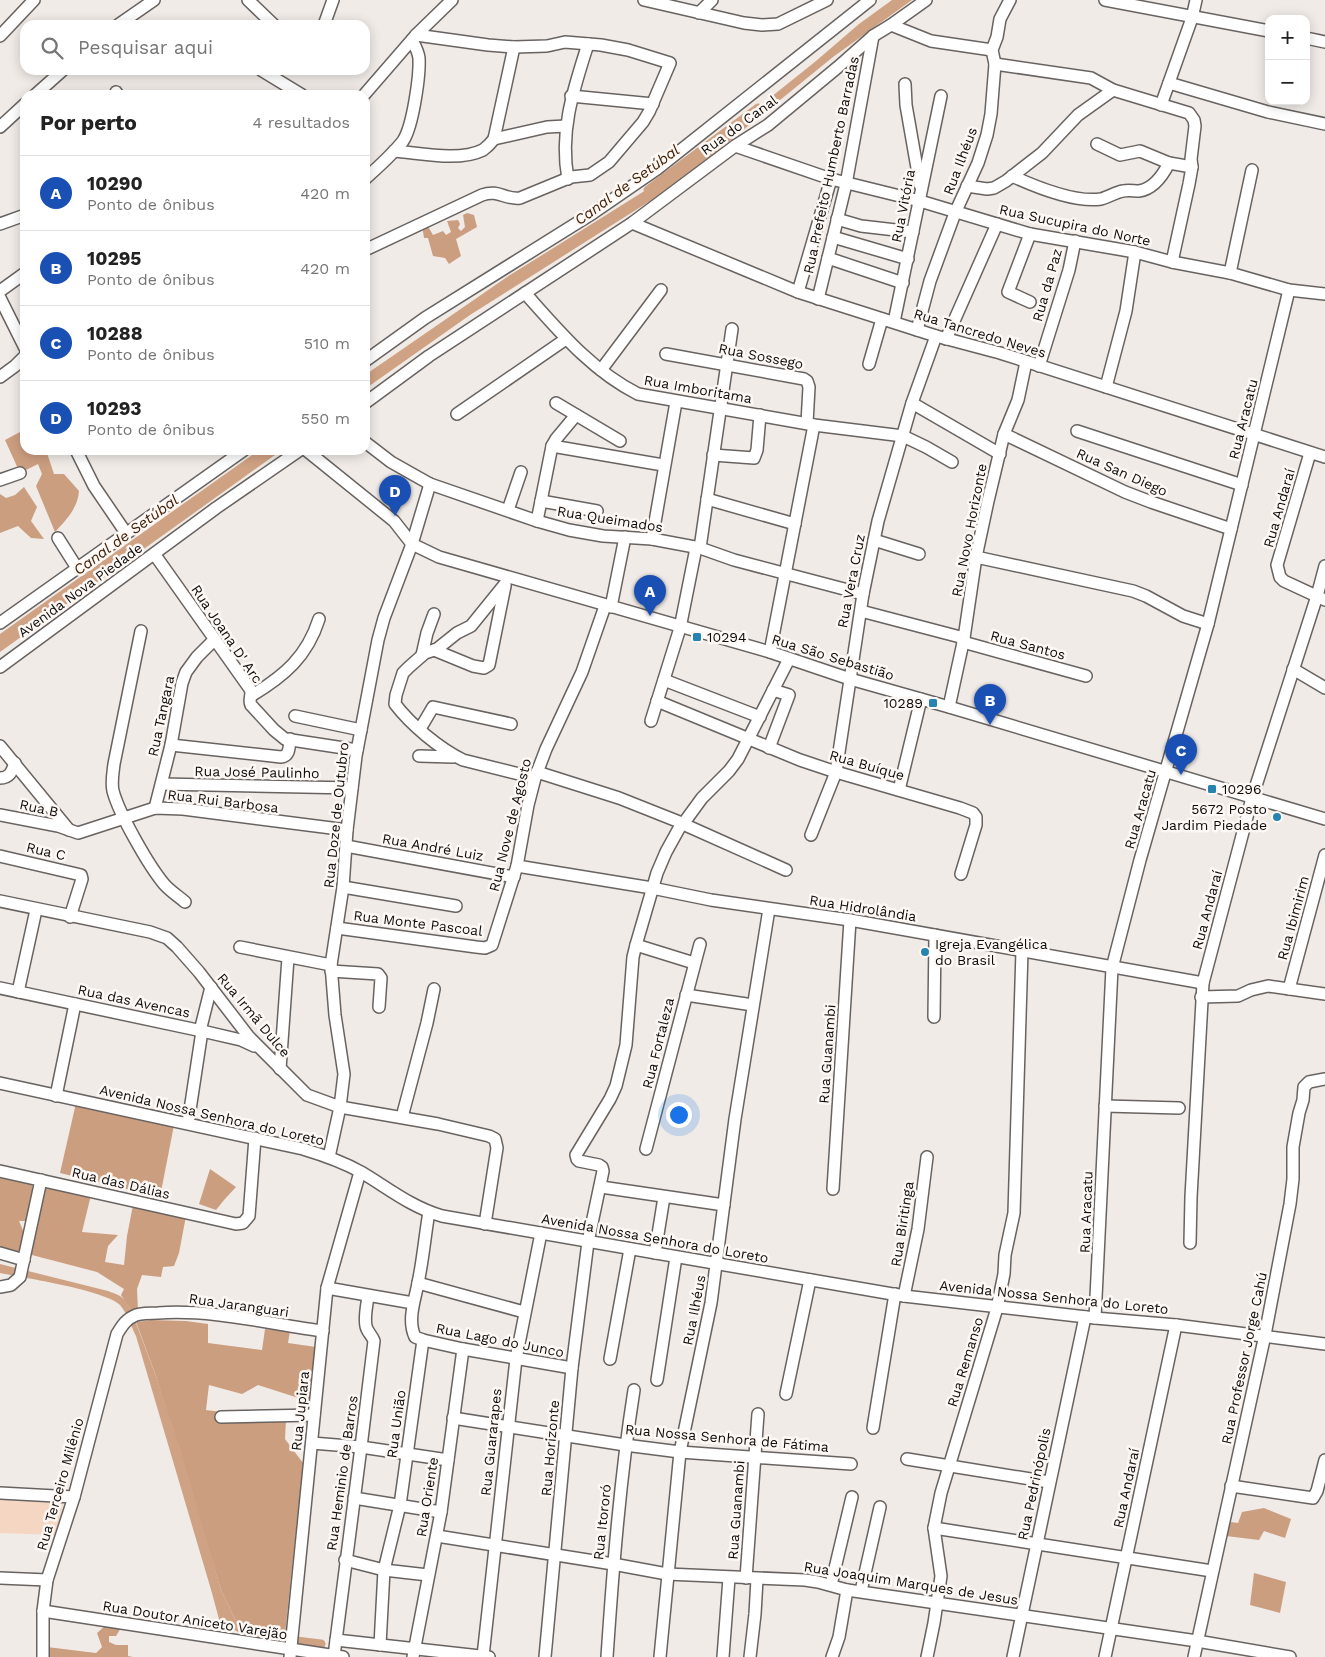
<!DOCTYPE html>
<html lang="pt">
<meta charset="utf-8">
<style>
:root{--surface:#fff;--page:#f6f6f6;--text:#222;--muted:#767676;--line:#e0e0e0;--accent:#d93025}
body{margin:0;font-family:"Work Sans",sans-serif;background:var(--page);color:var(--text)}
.controls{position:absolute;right:15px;top:15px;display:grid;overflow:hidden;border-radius:10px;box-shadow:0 2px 12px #0003}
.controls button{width:45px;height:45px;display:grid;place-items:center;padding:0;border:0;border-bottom:1px solid var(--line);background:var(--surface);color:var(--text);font:25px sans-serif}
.you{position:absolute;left:678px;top:1114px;width:18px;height:18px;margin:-12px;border:4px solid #fff;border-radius:50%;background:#1a73e8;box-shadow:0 0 0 8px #1a73e833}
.badge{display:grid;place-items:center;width:32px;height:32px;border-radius:50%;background:var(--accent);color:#fff;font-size:16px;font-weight:700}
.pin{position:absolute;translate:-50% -41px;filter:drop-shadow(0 1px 2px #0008)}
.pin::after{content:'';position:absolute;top:26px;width:18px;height:15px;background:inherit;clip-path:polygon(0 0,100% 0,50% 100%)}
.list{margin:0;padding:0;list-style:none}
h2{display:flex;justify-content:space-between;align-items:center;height:65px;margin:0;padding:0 20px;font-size:21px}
h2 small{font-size:16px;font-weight:400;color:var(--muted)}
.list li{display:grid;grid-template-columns:32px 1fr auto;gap:15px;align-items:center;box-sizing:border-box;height:75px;padding:0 20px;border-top:1px solid var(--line)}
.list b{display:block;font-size:19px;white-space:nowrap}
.list p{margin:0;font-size:16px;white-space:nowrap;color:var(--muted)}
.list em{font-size:16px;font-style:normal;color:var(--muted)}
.icon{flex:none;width:28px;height:28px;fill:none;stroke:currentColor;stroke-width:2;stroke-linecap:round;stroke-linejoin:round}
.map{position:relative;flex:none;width:1325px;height:1657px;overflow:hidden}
.search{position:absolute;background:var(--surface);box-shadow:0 2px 12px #0003;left:20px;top:20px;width:350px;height:55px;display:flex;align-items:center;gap:12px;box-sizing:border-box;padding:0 18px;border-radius:15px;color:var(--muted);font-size:19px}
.panel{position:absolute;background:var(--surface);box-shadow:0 2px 12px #0003;left:20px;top:90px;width:350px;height:365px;border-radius:15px}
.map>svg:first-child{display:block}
.green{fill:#f4d6c3}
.forest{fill:#cc9e80}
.water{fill:#d0a284}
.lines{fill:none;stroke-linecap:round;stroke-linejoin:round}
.canal{stroke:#d0a284;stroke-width:9}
.minor-casing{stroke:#686360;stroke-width:14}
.minor{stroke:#fff;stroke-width:11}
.poi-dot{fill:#2783b0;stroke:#fef8f5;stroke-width:2}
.labels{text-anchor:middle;stroke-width:5;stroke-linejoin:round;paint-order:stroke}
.street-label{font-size:14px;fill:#0d0c0b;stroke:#fef8f5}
.poi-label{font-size:14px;fill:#0d0c0b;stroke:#fef8f5;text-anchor:start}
.water-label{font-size:15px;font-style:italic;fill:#41220a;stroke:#fef8f5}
</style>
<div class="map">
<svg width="1325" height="1657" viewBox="0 0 1325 1657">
<rect width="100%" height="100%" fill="#f0ebe7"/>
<!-- green -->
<polygon class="green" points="0,1496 57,1498 63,1503 58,1535 0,1533"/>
<!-- forest -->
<g class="forest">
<polygon points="467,213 474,215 477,227 456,239 461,256 449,264 445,258 433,256 428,238 424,238 422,225 426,223 433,235 443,231 446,235 451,232 447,221 458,220 460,224 458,228 461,231 465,227 463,215"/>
<path d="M20 432 25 437V450H46L54 474H64L79 491C78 508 66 520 55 532L36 486 42 474 38 464 20 473 5 440Z"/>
<polygon points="24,487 37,507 31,521 44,539 31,538 18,526 0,533 0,494 6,498 15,495"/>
<polygon points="76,1103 174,1125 160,1197 60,1173"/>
<polygon points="210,1169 236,1187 224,1200 216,1210 199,1204"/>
<polygon points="0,1174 32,1182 33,1197 28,1221 19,1221 25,1235 20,1256 0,1251"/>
<polygon points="43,1185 91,1195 82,1232 118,1235 108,1246 105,1262 124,1265 127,1236 133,1205 186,1216 179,1253 174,1266 163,1267 161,1277 142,1275 137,1289 138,1311 131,1310 121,1295 124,1289 97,1272 28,1254"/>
<polygon points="151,1320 186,1321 208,1324 208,1343 262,1350 265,1329 290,1331 288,1343 316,1347 311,1402 258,1385 242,1394 209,1385 206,1410 286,1420 285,1439 303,1463 284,1644 237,1623 221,1590 156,1376 136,1322"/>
<polygon points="1264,1508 1291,1519 1285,1538 1264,1531 1259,1540 1226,1536 1231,1522 1238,1523 1242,1512"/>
<polygon points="1254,1573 1286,1582 1280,1613 1250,1605"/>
<polygon points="105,1626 121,1628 116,1636 109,1636 109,1642 116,1645 128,1645 128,1656 133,1657 47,1657 47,1647 96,1653 102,1647 97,1633"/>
</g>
<!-- water -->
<g class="water">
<polygon points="892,0 912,0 833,57 716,152 650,201 470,315 365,389 365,375 507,277 654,185 751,113 816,61 859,24"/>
<polygon points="259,450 282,450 0,652 0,634"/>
<path d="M0 1264 108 1291C122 1296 124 1297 131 1310L156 1376 181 1451 221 1590 237 1623H220L212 1593 136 1336C131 1326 127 1313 120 1305 105 1290 24 1278 0 1273Z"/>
</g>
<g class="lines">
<!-- canal -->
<g class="canal">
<polyline points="648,190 758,108"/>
<path d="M224 1614C236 1638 296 1640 321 1644"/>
</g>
<!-- minor casing -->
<g class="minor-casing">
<g id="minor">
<polyline points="248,0 274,25"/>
<polyline points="644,0 744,23 762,25 778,24 827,0"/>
<polyline points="1105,0 1269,31"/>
<polyline points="699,13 712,0"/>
<polyline points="118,25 154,0"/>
<polyline points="324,25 333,0"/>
<polyline points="891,25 931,41 992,50"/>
<polyline points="0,36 34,0"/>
<polyline points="1306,38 1325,42"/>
<polyline points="995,64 1091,78 1113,90 1189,113 1194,120 1195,126 1191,159 1192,167 1189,184 1172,262"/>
<polyline points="261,70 302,95"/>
<polyline points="1169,83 1268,112 1325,124"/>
<polyline points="905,84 906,105 920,185"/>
<polyline points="116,92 118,95"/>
<polyline points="35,95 63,70"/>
<polyline points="364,95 416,35 452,0"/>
<polyline points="571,96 653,104"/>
<polyline points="1161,105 1192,18 1196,0"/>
<polyline points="0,127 25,104"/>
<polyline points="494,139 514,47"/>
<polyline points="494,139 547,127 566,126"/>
<polyline points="1097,144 1120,155 1140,151 1169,163"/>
<polyline points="735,146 831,179 920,201 1030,234 1135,252 1172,262 1230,273 1289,290 1325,294"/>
<path d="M394 151C420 153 459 162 483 150 487 147 491 143 494 139"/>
<path d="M1012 176C1036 187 1074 203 1101 199 1109 197 1116 192 1123 191 1128 190 1134 191 1139 191 1153 189 1163 175 1169 163L1192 167"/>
<path d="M365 179C378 167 392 155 403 141 413 126 420 75 419 58 418 51 415 46 412 40"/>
<path d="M568 179C559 131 574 88 588 44"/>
<polyline points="967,186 987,189 994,188 1006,181 1042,153 1078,115 1113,90"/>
<polyline points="837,219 861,226 913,232"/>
<polyline points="632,223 798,292 936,336 1000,353 1325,457"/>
<polyline points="0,224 25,215"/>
<polyline points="833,237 908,259"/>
<path d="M365 250 482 195C499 189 505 200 520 198L571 177 590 175 609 162 643 122 649 112 670 63 628 50 601 45 565 42 547 46 514 47 488 45 416 35"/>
<polyline points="828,258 903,283"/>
<polyline points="1230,273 1252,170"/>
<polyline points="0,291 25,273"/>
<polyline points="798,292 831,179"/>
<path d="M525 293C559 331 592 371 638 394L814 425 903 436 926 447 952 462"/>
<polyline points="0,298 25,348"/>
<polyline points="818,299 846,184 873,36"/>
<polyline points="1030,302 1008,292 1030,234"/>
<polyline points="894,322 941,96"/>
<polyline points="917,330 930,281 955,213 978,163 987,135 991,114 995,64 992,50 997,37 1000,19 1010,0"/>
<polyline points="946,339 997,224"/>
<polyline points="666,354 804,379 807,381 809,387 807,423"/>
<polyline points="365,361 425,318 593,213 657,169 870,0"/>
<polyline points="869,364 882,319"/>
<polyline points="1039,366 1069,270 1075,241"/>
<polyline points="601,370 661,290"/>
<polyline points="0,377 15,366 25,356"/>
<polyline points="1106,387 1126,311 1135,252"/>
<polyline points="365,403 429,356 632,223 735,146 768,125 838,67 873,36 891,25 926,0"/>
<polyline points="556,403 620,441"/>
<polyline points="912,403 1000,454"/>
<polyline points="457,414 566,339"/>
<polyline points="1077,431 1242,485"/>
<polyline points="1004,434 1125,492 1151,502 1231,529"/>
<polyline points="365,442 391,462 430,484 537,521 569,530 603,536 652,539 700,548 734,560 863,594"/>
<polyline points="552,446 663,465"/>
<polyline points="76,450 94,486 126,533"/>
<polyline points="306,450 394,521 412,544 439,557 770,652 850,679 949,707 1325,819"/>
<polyline points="1310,453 1277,565 1280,577 1284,581 1325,600"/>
<polyline points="713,455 754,458 757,450 760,415"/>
<polyline points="0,480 20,473"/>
<polyline points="707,499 795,524"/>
<polyline points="541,501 597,511"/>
<polyline points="508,510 521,472"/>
<polyline points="537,521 552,446 556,439 576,415"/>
<polyline points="58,538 77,568"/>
<polyline points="652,539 676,402"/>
<polyline points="874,540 919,554"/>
<polyline points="700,548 732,329"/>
<path d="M155 555 250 689C253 695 248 699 251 705L274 730 285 739 357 750"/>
<polyline points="976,557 1133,591 1146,596 1183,616 1208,624"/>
<path d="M505 584 471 626 457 633 437 649 425 653 409 667 403 673 396 695 395 704C411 725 440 749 463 760L535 778"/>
<polyline points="611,607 625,537"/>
<polyline points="861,611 964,638"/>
<polyline points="0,623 244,450"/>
<path d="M141 631 114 764C113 773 111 782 113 791 119 814 149 866 164 884 170 891 178 896 185 902"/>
<polyline points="963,642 1086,676"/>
<polyline points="434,650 473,666 484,668 489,665 505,586"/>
<polyline points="770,652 814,425"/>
<polyline points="422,655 427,633 434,614"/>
<polyline points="0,667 216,508 300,450"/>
<polyline points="1293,669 1325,688"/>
<polyline points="664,680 760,717"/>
<path d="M251 696C284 676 307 657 319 619"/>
<polyline points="657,701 800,760 836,772 960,808 973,813 976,817 976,825 961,874"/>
<polyline points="949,707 964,638 976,557 988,501 1004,434 1018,400 1026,362"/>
<polyline points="295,716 361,730"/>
<polyline points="651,721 680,628 696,548"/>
<polyline points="420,729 433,707 511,724"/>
<path d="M171 745 281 757C290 756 289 747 290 739"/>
<polyline points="0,746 69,830"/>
<polyline points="769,748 789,695 773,690"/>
<polyline points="419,756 453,757"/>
<polyline points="537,772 619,798 682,823"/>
<path d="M0 778C10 778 12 771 15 763"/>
<polyline points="162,784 352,788"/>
<polyline points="899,790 921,699"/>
<polyline points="155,808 171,745 182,683 186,672 197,657 214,640"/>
<polyline points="0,815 58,826 78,833 155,808 183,809 347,830"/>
<polyline points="683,824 786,870"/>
<polyline points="811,835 836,772 863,594 878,521 912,403 936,336"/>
<polyline points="346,846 514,877"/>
<polyline points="0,856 81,875 82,879 70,917"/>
<polyline points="517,866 652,888 711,900 850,920 1203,983"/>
<polyline points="343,887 456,906"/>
<polyline points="0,901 150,932 167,938 177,947 199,972 249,1037 307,1095 340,1107 438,1124 489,1136 495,1139 497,1148 485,1224"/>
<polyline points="337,928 476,947 485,948 492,945 517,866 528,805 535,778 546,749 582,672 605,606"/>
<polyline points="636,945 694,963"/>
<polyline points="240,947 331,965"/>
<polyline points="331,971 378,974 381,978 379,1007"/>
<polyline points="0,988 202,1031 241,1040 254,1046"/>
<polyline points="1289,989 1325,855"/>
<polyline points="18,992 36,910"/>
<polyline points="686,995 753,1005"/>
<polyline points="1201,997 1238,996 1251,990 1268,986 1325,994"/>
<polyline points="934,1017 935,935"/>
<polyline points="280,1069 288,958"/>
<path d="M0 1083 303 1149C323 1155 343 1162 361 1172 388 1188 411 1207 442 1216L904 1296 1095 1318 1176 1325 1325 1344"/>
<polyline points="56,1096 75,1004"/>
<polyline points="1105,1106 1179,1108"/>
<polyline points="402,1117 427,1023 434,989"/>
<polyline points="188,1123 202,1031 201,1031 201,1027 211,987"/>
<polyline points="646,1149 700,944"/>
<polyline points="329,1157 340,1107 344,1074 335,1015 331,965 343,887 347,830 356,756 378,640 384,618 412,544 430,484"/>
<polyline points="0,1171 236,1224 243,1223 249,1216 255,1138"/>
<polyline points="601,1187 724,1205"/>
<polyline points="833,1189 850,920"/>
<path d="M429 1212C425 1235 423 1260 418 1283 415 1300 407 1320 415 1337L423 1340 463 1349 572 1368"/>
<polyline points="1190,1243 1191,1197 1203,983 1252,798 1317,596 1325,566"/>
<polyline points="0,1253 24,1260"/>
<polyline points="655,1253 664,1197"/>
<polyline points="418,1283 524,1312"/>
<polyline points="0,1287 11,1285 20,1277 41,1180"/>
<polyline points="327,1288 413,1303"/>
<polyline points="904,1296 918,1229 927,1157"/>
<polyline points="1095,1318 1112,968 1140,860 1208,624 1289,290"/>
<polyline points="610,1359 630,1249"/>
<polyline points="657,1380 676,1257"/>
<polyline points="786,1394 810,1280"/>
<polyline points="221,1417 314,1415"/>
<polyline points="453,1418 625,1445 680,1452 851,1464"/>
<polyline points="873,1428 895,1294"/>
<polyline points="312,1443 361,1447 448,1460"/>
<polyline points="907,1459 1049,1482"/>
<polyline points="1231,1486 1313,1498 1317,1491 1325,1460"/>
<polyline points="0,1493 74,1497"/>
<polyline points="354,1498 441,1512"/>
<polyline points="934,1528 1212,1571"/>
<polyline points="437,1536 613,1564 667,1574 805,1580 818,1582 847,1590 1197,1641 1290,1657"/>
<polyline points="345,1560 384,1570 428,1575"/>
<polyline points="0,1578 47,1580"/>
<polyline points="746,1578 758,1414"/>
<polyline points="831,1585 852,1497"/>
<polyline points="861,1591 880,1507"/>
<polyline points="43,1611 343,1657"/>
<polyline points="336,1640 489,1657"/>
<polyline points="380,1645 384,1570 400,1505 423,1340"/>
<path d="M334 1656 361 1447 374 1341C372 1335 367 1332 366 1326 364 1317 367 1305 368 1296"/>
<polyline points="483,1656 516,1359 541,1233"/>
<path d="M43 1657V1611L47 1580 74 1497 117 1334C122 1326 126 1319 136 1315 143 1313 151 1313 158 1313 212 1309 270 1324 323 1331"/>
<polyline points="290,1657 327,1288 360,1172"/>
<polyline points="413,1657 441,1512 463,1349"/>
<polyline points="545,1657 572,1368 588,1242 603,1171 602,1167 599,1165 579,1161 577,1159 576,1155 610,1099 616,1086 626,1045 633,957 636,945 657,873 666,852 682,823 683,824 702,798 729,771 738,759 789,659"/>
<path d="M607 1657C613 1568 620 1479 634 1390"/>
<polyline points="660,1657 680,1452 711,1303 735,1119 769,909"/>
<polyline points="723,1657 729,1578"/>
<polyline points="750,1657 755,1614 757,1579"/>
<polyline points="832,1657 839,1637 847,1590"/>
<polyline points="927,1657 934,1623 941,1576 934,1528 941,1493 997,1308 1004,1274 1005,1255 1014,1213 1022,951"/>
<polyline points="1013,1657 1085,1317"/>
<polyline points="1105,1657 1176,1325"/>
<polyline points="1194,1657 1265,1335 1290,1204 1293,1179 1293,1147 1299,1113 1303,1100 1304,1087 1309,1082 1325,1079"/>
</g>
</g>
<!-- minor -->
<use href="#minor" class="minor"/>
</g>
<!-- markers -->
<g class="poi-dot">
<rect x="692" y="632" width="10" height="10" rx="2.5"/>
<rect x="928" y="698" width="10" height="10" rx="2.5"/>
<rect x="1207" y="784" width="10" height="10" rx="2.5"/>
<circle cx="1277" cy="817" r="5"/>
<circle cx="925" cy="952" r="5"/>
</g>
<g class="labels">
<!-- street labels -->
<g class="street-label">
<text transform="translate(739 125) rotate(-36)" y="5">Rua do Canal</text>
<text transform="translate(960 161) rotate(-69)" y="5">Rua Ilhéus</text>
<text transform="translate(831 165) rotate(-78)" y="5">Rua Prefeito Humberto Barradas</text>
<text transform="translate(903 206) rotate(-79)" y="5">Rua Vitória</text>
<text transform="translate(1075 225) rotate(12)" y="5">Rua Sucupira do Norte</text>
<text transform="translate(1047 285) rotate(-74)" y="5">Rua da Paz</text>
<text transform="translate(980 333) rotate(17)" y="5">Rua Tancredo Neves</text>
<text transform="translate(761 356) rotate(11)" y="5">Rua Sossego</text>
<text transform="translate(698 389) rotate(10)" y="5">Rua Imboritama</text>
<text transform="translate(1243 419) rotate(-76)" y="5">Rua Aracatu</text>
<text transform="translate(1122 472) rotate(24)" y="5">Rua San Diego</text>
<text transform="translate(1279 508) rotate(-74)" y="5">Rua Andaraí</text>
<text transform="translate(610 519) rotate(9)" y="5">Rua Queimados</text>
<text transform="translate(969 530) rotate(-79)" y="5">Rua Novo Horizonte</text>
<text transform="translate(851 581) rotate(-79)" y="5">Rua Vera Cruz</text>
<text transform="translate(80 590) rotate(-36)" y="5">Avenida Nova Piedade</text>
<text transform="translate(227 634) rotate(56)" y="5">Rua Joana D' Arc</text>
<text transform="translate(1028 645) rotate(15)" y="5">Rua Santos</text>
<text transform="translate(833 657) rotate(17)" y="5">Rua São Sebastião</text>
<text transform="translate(161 716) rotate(-78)" y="5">Rua Tangara</text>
<text transform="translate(867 765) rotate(16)" y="5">Rua Buíque</text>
<text transform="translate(257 772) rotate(1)" y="5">Rua José Paulinho</text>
<text transform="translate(223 801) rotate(7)" y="5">Rua Rui Barbosa</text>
<text transform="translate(39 808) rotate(12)" y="5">Rua B</text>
<text transform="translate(1140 809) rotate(-74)" y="5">Rua Aracatu</text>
<text transform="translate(336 815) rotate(-84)" y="5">Rua Doze de Outubro</text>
<text transform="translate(510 825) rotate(-76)" y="5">Rua Nove de Agosto</text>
<text transform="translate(433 847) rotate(10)" y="5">Rua André Luiz</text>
<text transform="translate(46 851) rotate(13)" y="5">Rua C</text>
<text transform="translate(863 908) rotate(9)" y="5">Rua Hidrolândia</text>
<text transform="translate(1207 910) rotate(-75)" y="5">Rua Andaraí</text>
<text transform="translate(1293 918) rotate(-75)" y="5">Rua Ibimirim</text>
<text transform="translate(418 923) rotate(7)" y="5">Rua Monte Pascoal</text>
<text transform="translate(134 1001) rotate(12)" y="5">Rua das Avencas</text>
<text transform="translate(254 1015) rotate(50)" y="5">Rua Irmã Dulce</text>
<text transform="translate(658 1043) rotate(-76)" y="5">Rua Fortaleza</text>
<text transform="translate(827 1054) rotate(-86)" y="5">Rua Guanambi</text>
<text transform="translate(212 1115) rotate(13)" y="5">Avenida Nossa Senhora do Loreto</text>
<text transform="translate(121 1183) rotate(13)" y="5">Rua das Dálias</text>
<text transform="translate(1086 1212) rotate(-88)" y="5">Rua Aracatu</text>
<text transform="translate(902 1224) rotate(-81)" y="5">Rua Biritinga</text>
<text transform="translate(655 1238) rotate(10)" y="5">Avenida Nossa Senhora do Loreto</text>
<text transform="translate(1054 1297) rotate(6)" y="5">Avenida Nossa Senhora do Loreto</text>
<text transform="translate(239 1305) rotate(8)" y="5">Rua Jaranguari</text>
<text transform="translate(694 1310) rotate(-79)" y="5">Rua Ilhéus</text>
<text transform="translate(500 1340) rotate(11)" y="5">Rua Lago do Junco</text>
<text transform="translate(1244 1358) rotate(-78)" y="5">Rua Professor Jorge Cahú</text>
<text transform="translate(965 1362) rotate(-73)" y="5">Rua Remanso</text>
<text transform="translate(300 1411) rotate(-84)" y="5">Rua Jupiara</text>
<text transform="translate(396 1424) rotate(-82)" y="5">Rua União</text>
<text transform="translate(727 1438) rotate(5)" y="5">Rua Nossa Senhora de Fátima</text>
<text transform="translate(491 1442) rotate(-84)" y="5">Rua Guararapes</text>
<text transform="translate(550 1448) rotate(-85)" y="5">Rua Horizonte</text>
<text transform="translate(342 1473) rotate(-82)" y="5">Rua Heminio de Barros</text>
<text transform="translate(60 1484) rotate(-74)" y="5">Rua Terceiro Milênio</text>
<text transform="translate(1034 1484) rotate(-78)" y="5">Rua Pedrinópolis</text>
<text transform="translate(1126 1488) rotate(-78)" y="5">Rua Andaraí</text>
<text transform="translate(427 1497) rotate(-81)" y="5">Rua Oriente</text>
<text transform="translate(736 1510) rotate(-86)" y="5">Rua Guanambi</text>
<text transform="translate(602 1522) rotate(-84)" y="5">Rua Itororó</text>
<text transform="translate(911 1583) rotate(9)" y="5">Rua Joaquim Marques de Jesus</text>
<text transform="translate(195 1620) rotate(9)" y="5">Rua Doutor Aniceto Varejão</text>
</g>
<!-- poi labels -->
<g class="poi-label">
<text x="707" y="642">10294</text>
<text x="923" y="708" text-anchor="end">10289</text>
<text x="1222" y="794">10296</text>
<text x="1267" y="814" text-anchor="end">5672 Posto<tspan x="1267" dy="16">Jardim Piedade</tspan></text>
<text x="935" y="949">Igreja Evangélica<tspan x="935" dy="16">do Brasil</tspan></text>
</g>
<!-- water labels -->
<g class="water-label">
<text transform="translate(627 185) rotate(-36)" y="5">Canal de Setúbal</text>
<text transform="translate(126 535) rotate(-36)" y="5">Canal de Setúbal</text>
</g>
</g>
</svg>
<div class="controls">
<button>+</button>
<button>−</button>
</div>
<div class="you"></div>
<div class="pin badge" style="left:650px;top:616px;background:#1a4fb4">A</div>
<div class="pin badge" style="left:990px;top:725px;background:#1a4fb4">B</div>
<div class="pin badge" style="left:1181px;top:775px;background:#1a4fb4">C</div>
<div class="pin badge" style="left:395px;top:516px;background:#1a4fb4">D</div>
<div class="search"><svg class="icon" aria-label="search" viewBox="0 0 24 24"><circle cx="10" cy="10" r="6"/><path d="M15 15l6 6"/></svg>Pesquisar aqui</div>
<section class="panel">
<h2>Por perto<small>4 resultados</small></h2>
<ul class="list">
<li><span class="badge" style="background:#1a4fb4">A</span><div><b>10290</b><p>Ponto de ônibus</p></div><em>420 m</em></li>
<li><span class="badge" style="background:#1a4fb4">B</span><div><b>10295</b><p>Ponto de ônibus</p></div><em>420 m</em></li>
<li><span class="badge" style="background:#1a4fb4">C</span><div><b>10288</b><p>Ponto de ônibus</p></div><em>510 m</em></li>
<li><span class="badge" style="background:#1a4fb4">D</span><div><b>10293</b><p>Ponto de ônibus</p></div><em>550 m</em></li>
</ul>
</section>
</div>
